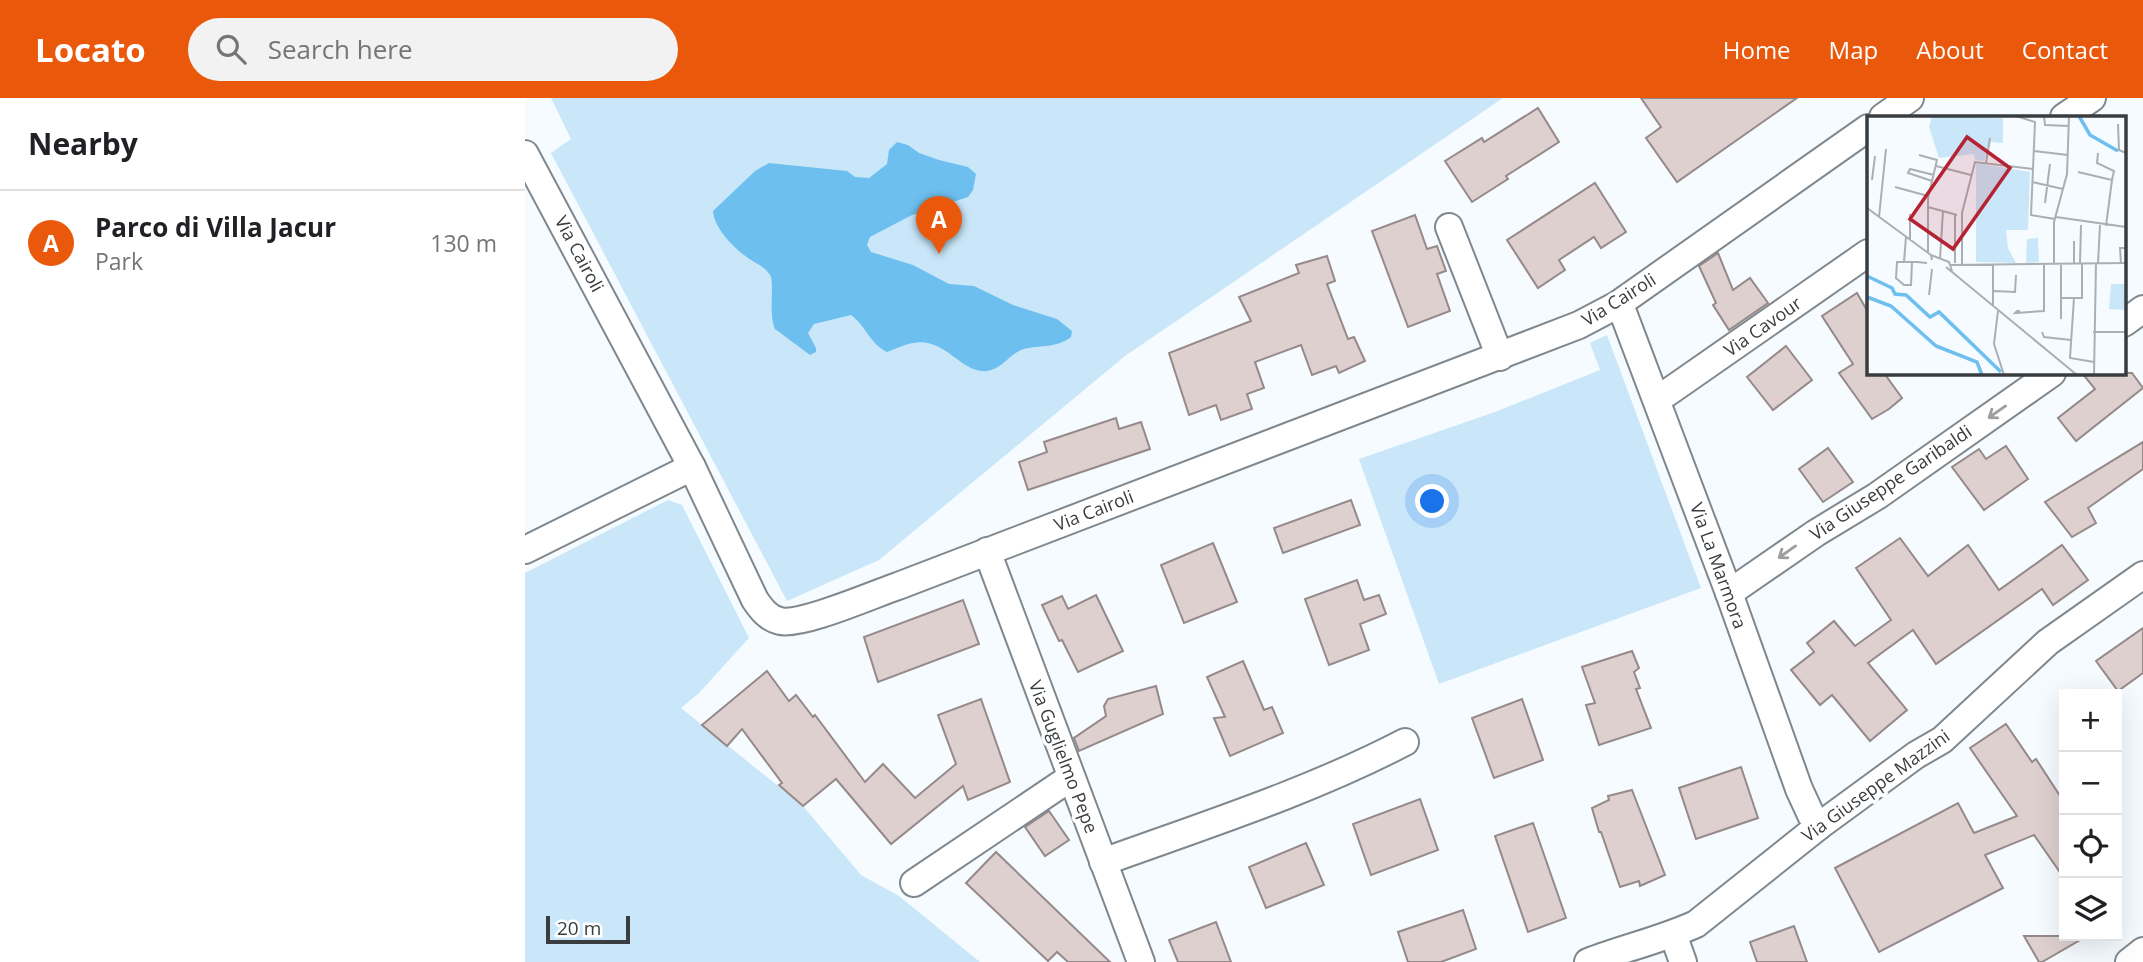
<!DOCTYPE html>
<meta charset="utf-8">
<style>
:root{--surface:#fff;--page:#f2f2f2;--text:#202124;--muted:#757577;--line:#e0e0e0;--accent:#ea580c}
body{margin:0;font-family:"Open Sans",sans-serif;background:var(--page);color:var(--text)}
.controls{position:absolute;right:21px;bottom:21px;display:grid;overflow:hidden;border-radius:0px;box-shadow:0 7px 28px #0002}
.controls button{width:63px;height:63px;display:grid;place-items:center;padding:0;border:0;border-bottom:2px solid var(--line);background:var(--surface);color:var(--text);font:35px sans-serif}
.scale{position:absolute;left:21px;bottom:18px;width:84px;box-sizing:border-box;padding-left:7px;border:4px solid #393d3f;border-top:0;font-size:19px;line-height:24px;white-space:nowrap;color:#393d3f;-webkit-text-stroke:5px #fff;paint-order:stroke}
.you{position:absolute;left:908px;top:404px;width:24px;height:24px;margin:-18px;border:5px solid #fff;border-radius:50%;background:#1a73e8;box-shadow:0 0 0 10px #1a73e833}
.badge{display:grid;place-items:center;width:46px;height:46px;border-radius:50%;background:var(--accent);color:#fff;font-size:23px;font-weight:700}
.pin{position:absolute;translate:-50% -58px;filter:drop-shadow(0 2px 4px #0008)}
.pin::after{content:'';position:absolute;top:37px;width:24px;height:21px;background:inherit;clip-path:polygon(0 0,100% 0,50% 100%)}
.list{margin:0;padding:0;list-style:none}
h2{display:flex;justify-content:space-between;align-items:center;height:91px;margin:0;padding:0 28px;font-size:30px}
h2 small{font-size:23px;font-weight:400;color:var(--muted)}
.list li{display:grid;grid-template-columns:46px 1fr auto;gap:21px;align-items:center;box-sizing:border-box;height:105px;padding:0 28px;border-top:2px solid var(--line)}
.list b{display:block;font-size:26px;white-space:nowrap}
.list p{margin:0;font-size:23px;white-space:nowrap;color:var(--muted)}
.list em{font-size:23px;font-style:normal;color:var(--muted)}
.icon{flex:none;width:38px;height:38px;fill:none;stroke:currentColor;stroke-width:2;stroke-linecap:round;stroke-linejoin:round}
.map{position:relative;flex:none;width:1618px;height:864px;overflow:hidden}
header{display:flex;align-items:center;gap:42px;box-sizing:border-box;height:98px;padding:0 35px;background:var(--accent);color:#fff}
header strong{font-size:33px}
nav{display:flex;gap:38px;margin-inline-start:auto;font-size:24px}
.search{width:490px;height:63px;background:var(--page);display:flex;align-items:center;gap:18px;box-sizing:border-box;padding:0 24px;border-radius:38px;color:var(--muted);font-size:26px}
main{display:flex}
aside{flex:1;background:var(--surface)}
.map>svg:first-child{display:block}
.green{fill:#cae7f9}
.water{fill:#6dbfef}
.building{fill:#ddd0cf;stroke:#958989;stroke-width:2}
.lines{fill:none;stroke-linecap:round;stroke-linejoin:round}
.minor-casing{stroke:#7f888e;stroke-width:30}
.minor{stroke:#fff;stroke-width:26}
.oneway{stroke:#9c9e9f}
.labels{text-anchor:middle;stroke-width:7;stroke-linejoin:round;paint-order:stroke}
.street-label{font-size:18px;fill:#393d3f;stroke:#fff}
.inset-river{fill:none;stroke:#6dbfef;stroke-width:3.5}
.inset-road{fill:none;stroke:#aaafb2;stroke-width:2}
.view{fill:#b52333;fill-opacity:0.15;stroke:#b52333;stroke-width:3.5}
.inset-edge{fill:none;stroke:#393d3f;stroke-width:3.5}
</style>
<header>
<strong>Locato</strong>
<div class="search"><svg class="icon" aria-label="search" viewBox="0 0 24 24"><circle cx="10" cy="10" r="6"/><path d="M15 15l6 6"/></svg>Search here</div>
<nav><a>Home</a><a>Map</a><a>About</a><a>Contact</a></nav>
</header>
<main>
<aside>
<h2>Nearby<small></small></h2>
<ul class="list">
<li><span class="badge">A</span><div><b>Parco di Villa Jacur</b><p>Park</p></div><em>130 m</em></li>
</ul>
</aside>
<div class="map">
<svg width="1618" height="864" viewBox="0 0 1618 864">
<rect width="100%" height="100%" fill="#f5fbff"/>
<!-- green -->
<g class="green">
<polygon points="26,0 978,0 600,258 354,462 262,503 26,55 46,41"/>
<polygon points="1082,237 1176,490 914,586 834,361 970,314 1075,272 1065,245"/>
<polygon points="143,402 157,407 224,540 174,595 156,610 278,708 336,777 374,798 455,864 0,864 0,475"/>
</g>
<!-- water -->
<path class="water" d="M372 44 383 47 394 55 414 62 443 69 451 76 448 92 443 99 387 117 345 139 342 147 346 154 388 167 424 186 449 188 488 207 532 221 547 233 546 239C532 250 516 247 499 251 485 255 478 271 462 273 436 276 421 239 388 245 380 246 371 251 362 254 344 245 342 229 326 217L289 226 283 235 291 250V254L285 257 250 231C243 215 250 184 245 177 240 168 227 164 219 157 206 147 189 129 188 113L230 73 244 65 322 73 330 79 344 80 362 66 364 52Z"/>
<!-- building -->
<g class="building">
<polygon points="1116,0 1272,0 1152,84 1121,40 1136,29"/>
<polygon points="1013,10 1034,44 981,78 983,81 947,104 920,63 957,40 959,44"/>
<polygon points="1070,85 1101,134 1076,150 1069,139 1034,162 1040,172 1013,190 982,142"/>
<polygon points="890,117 902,151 912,148 921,173 912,176 925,213 883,229 847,133"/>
<polygon points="1193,155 1208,192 1225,180 1243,205 1204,232 1188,207 1191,205 1174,168"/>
<polygon points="802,158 810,183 802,186 823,241 829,239 840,263 814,275 811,268 787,277 776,247 730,264 739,290 722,296 727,311 696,322 691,307 664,317 644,255 726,223 714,199 774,175 771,167"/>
<polygon points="1332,195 1343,214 1343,275 1359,275 1377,300 1364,311 1347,321 1314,275 1328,266 1297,218"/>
<polygon points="1261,248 1287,282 1248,312 1222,279"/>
<polygon points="1557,275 1607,275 1618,290 1551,343 1533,320 1570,291"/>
<polygon points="591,320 594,331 616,324 625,351 503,392 494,364 522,354 519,344"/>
<polygon points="1618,344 1618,371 1563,410 1571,425 1547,439 1520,404"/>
<polygon points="1481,348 1503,381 1459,412 1427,369 1454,351 1461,361"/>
<polygon points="1303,350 1328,384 1298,404 1274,371"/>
<polygon points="826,402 835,427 758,455 749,430"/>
<polygon points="1375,440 1403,478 1443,447 1474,492 1537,447 1563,482 1528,507 1517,491 1411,566 1388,532 1343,565 1382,612 1345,643 1307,597 1295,607 1266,572 1289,554 1282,545 1309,523 1330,548 1366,522 1331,470"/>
<polygon points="688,445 712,504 659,525 636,467"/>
<polygon points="832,482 839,502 854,497 861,516 835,526 844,552 804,567 780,501"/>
<polygon points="571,497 598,553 553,574 537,542 534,543 517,507 537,498 543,511"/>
<polygon points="438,502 454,546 353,584 339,539"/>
<polygon points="1618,530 1618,575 1593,593 1571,563"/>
<polygon points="1107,553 1114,570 1109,574 1115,590 1111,591 1126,630 1074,647 1061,607 1070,605 1057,569"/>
<polygon points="718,563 739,612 747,609 758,635 705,658 689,620 700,619 682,579"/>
<polygon points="242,573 264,603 271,597 288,619 290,617 340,684 358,666 390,700 431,666 413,617 456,601 485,684 443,702 438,688 366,746 311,681 278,708 254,687 257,685 217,631 202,648 177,627"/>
<polygon points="631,588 638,616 554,653 549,640 581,618 579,608 583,601"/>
<polygon points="997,601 1018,662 969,680 947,620"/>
<polygon points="1481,626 1507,664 1511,661 1539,704 1539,780 1509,737 1460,757 1478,790 1354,854 1310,770 1433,705 1449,735 1492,718 1445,650"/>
<polygon points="1216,669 1233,720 1171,741 1154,690"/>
<polygon points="1107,692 1140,777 1115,788 1114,783 1095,789 1076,734 1074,734 1067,710 1084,702 1083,698"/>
<polygon points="895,701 913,752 846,777 828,726"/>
<polygon points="524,713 544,742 520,758 500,729"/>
<polygon points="1008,725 1041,820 1003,834 970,738"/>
<polygon points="781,745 799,787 741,810 724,769"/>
<polygon points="471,754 585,864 543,864 532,854 523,863 441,785"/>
<polygon points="938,812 951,851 916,864 883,864 873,834"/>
<polygon points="691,824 706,864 653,864 644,842"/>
<polygon points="1269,828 1282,864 1232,864 1225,844"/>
<polygon points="1499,838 1562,838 1517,864 1514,864"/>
</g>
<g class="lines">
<!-- minor casing -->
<g class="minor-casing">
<g id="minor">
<polyline points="1358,19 1385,0"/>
<polyline points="1539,19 1567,0"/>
<path d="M0 56 167 369 230 502C237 512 243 520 255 523 277 528 349 496 373 488L1054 227 1092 207 1343 30"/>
<polyline points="924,129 975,259"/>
<polyline points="1092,207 1099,217 1204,495 1274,691 1286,717 1294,728"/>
<polyline points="1599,225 1618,211"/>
<polyline points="1131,300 1142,295 1343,155"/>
<polyline points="0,452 167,369"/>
<polyline points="462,453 616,864"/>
<polyline points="1204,495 1291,435 1352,398 1527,275"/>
<path d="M578 764C680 727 784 694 880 644"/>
<polyline points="389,785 545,680"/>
<polyline points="1148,836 1158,864"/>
<path d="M1063 864C1099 850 1136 842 1171 826L1294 728 1391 657 1417 642 1523 544 1618 477"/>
<polyline points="1604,864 1618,853"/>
</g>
</g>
<!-- minor -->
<use href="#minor" class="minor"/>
</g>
<!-- one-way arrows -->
<defs><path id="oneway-shaft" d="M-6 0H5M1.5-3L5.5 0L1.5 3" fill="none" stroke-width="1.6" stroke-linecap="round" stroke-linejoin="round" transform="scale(1.75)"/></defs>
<g class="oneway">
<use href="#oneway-shaft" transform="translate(1472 314) rotate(145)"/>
<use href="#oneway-shaft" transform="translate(1262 454) rotate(145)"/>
</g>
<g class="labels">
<!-- street labels -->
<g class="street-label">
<text transform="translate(54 156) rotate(62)" y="6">Via Cairoli</text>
<text transform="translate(1094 202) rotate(-32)" y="6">Via Cairoli</text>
<text transform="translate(1238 229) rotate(-35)" y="6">Via Cavour</text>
<text transform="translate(1366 385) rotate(-34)" y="6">Via Giuseppe Garibaldi</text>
<text transform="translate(569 413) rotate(-21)" y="6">Via Cairoli</text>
<text transform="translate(1193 468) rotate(70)" y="6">Via La Marmora</text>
<text transform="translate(538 659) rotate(69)" y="6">Via Guglielmo Pepe</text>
<text transform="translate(1351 688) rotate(-36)" y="6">Via Giuseppe Mazzini</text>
</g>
</g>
<!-- overview -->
<g transform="translate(1342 18)">
<rect width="259" height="259" fill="#f5fbff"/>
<path d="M65 0 136 2V27L124 26 117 45 108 44 107 38 72 42 62 11ZM109 47 163 56 161 114H139L141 132 149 147 109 146ZM171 122 172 146 159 147 160 123ZM244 168H259L258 194 242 193Z" fill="#cae7f9"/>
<path class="inset-river" d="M212 0 223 19 251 35M0 160 25 172 28 178 39 179 63 201 72 196 134 256M0 181 24 190 69 230 110 246 115 259"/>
<path class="inset-road" d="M149 0 168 6 164 99 188 103M177 0 178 9 202 10M251 8 252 34 259 37M167 35 201 39M231 37 230 47 247 55 245 64M52 39 70 44 61 82V136M119 47 123 22M69 50 104 59M211 56 245 64 239 110M5 64 8 40M65 65 41 57 43 53 67 59M165 66 196 73M28 71 61 80M178 87 183 48M61 91 90 99M0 92 64 139M12 101 19 33M189 101 259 111M43 124V98M207 125V147M73 143 76 95M65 144 64 139 82 146 85 155M37 146 39 121M45 146 44 169H37L29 162 30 146H50L60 147M88 147V98M213 147 214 109M231 147 233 109M254 147 253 132H259M95 148V97L108 46 166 53M187 148V106L200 58 202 0M84 149 259 147M79 151 210 259M127 175 148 176 149 159M62 179 65 153M195 182H215V147M207 182 203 242 227 246M126 191V148M131 195 127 228 137 259M153 195H150L148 197 177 195V149M194 203V148M175 216 177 221 204 224M226 216H259M227 259 229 147"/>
<path class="view" d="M100 21 143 52 86 133 43 103Z"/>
<rect width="259" height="259" class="inset-edge"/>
</g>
</svg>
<div class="controls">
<button>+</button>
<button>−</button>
<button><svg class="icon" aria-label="locate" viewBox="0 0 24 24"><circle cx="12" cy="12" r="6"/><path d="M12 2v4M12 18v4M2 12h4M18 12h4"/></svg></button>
<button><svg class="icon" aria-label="layers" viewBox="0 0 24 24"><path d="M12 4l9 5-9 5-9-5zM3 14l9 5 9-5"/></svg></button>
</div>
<div class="scale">20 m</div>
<div class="you"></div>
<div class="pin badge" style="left:414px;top:156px">A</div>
</div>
</main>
